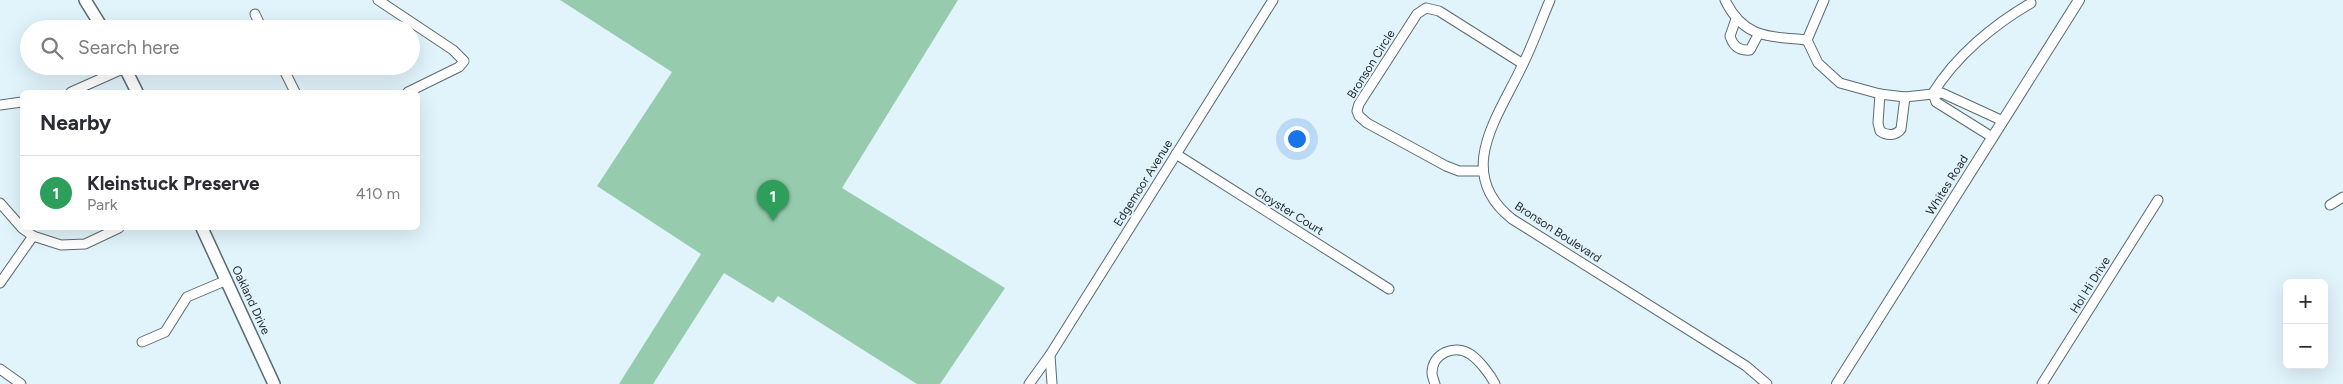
<!DOCTYPE html>
<meta charset="utf-8">
<style>
:root{--surface:#fff;--page:#f7f7f7;--text:#2b2b33;--muted:#7c7c81;--line:#e1e1e2;--accent:#111827}
body{margin:0;font-family:Figtree,sans-serif;background:var(--page);color:var(--text)}
.controls{position:absolute;right:15px;bottom:15px;display:grid;overflow:hidden;border-radius:8px;box-shadow:0 5px 20px #0002}
.controls button{width:45px;height:45px;display:grid;place-items:center;padding:0;border:0;border-bottom:1px solid var(--line);background:var(--surface);color:var(--text);font:25px sans-serif}
.you{position:absolute;left:1296px;top:138px;width:18px;height:18px;margin:-12px;border:4px solid #fff;border-radius:50%;background:#1a73e8;box-shadow:0 0 0 8px #1a73e833}
.badge{display:grid;place-items:center;width:32px;height:32px;border-radius:50%;background:var(--accent);color:#fff;font-size:16px;font-weight:700}
.pin{position:absolute;translate:-50% -41px;filter:drop-shadow(0 1px 2px #0008)}
.pin::after{content:'';position:absolute;top:26px;width:18px;height:15px;background:inherit;clip-path:polygon(0 0,100% 0,50% 100%)}
.list{margin:0;padding:0;list-style:none}
h2{display:flex;justify-content:space-between;align-items:center;height:65px;margin:0;padding:0 20px;font-size:21px}
h2 small{font-size:16px;font-weight:400;color:var(--muted)}
.list li{display:grid;grid-template-columns:32px 1fr auto;gap:15px;align-items:center;box-sizing:border-box;height:75px;padding:0 20px;border-top:1px solid var(--line)}
.list b{display:block;font-size:19px;white-space:nowrap}
.list p{margin:0;font-size:16px;white-space:nowrap;color:var(--muted)}
.list em{font-size:16px;font-style:normal;color:var(--muted)}
.icon{flex:none;width:28px;height:28px;fill:none;stroke:currentColor;stroke-width:2;stroke-linecap:round;stroke-linejoin:round}
.map{position:relative;flex:none;width:2343px;height:384px;overflow:hidden}
.search{position:absolute;background:var(--surface);box-shadow:0 5px 20px #0002;left:20px;top:20px;width:400px;height:55px;display:flex;align-items:center;gap:12px;box-sizing:border-box;padding:0 18px;border-radius:28px;color:var(--muted);font-size:19px}
.panel{position:absolute;background:var(--surface);box-shadow:0 5px 20px #0002;left:20px;top:90px;width:400px;height:140px;border-radius:8px}
.map>svg:first-child{display:block}
.green{fill:#96ccad}
.lines{fill:none;stroke-linecap:round;stroke-linejoin:round}
.minor-casing{stroke:#5b6b72;stroke-width:11}
.tertiary-casing{stroke:#5b6b72;stroke-width:12}
.secondary-casing{stroke:#5b6b72;stroke-width:14}
.minor{stroke:#fff;stroke-width:9}
.tertiary{stroke:#fff;stroke-width:10}
.secondary{stroke:#fff;stroke-width:11}
.labels{text-anchor:middle;stroke-width:4;stroke-linejoin:round;paint-order:stroke}
.street-label{font-size:12px;fill:#1e2528;stroke:#e1f3fb}
</style>
<div class="map">
<svg width="2343" height="384" viewBox="0 0 2343 384">
<rect width="100%" height="100%" fill="#e1f3fb"/>
<!-- green -->
<polygon class="green" points="560,0 958,0 842,188 1005,288 940,384 917,384 778,296 773,303 724,273 653,384 619,384 701,254 597,186 672,72"/>
<g class="lines">
<!-- minor casing -->
<g class="minor-casing">
<g id="minor">
<polyline points="378,0 453,50 464,61 459,67 408,92"/>
<path d="M1550 0C1541 21 1533 44 1523 64 1499 116 1453 172 1512 219L1746 366 1767 384"/>
<path d="M1725 0C1744 39 1769 36 1807 40"/>
<polyline points="255,14 262,29"/>
<path d="M1736 19 1730 36C1733 46 1739 51 1750 50L1758 35"/>
<polyline points="1807,40 1818,63 1840,83 1880,94 1905,97 1942,93 2003,121"/>
<polyline points="1807,40 1824,0"/>
<polyline points="282,66 295,92"/>
<polyline points="71,92 125,68"/>
<path d="M1933 93C1956 56 1993 25 2031 3"/>
<polyline points="1933,93 1936,102 1992,137"/>
<path d="M1880 94 1878 123 1880 131C1887 136 1896 136 1901 129L1905 97"/>
<polyline points="0,105 22,102"/>
<polyline points="1176,154 1389,289"/>
<polyline points="1483,171 1459,171 1446,166 1367,123 1359,116 1357,111 1359,104 1417,14 1426,8 1439,11 1523,64"/>
<polyline points="0,203 22,228 33,236 61,245 85,244 119,228"/>
<polyline points="2330,205 2343,197"/>
<polyline points="0,283 33,236"/>
<polyline points="142,342 165,332 187,297 227,280"/>
<polyline points="0,369 21,384"/>
<polyline points="1029,384 1050,355"/>
<polyline points="1052,384 1050,355 1273,0"/>
<path d="M1435 384C1434 381 1432 376 1432 373 1432 353 1455 344 1470 354 1479 360 1490 374 1495 384"/>
<polyline points="2042,384 2158,200"/>
</g>
</g>
<!-- tertiary casing -->
<g class="tertiary-casing">
<polyline id="tertiary" points="1837,384 2079,0"/>
</g>
<!-- secondary casing -->
<g class="secondary-casing">
<g id="secondary">
<polyline points="85,0 103,29"/>
<polyline points="124,66 137,92"/>
<polyline points="202,228 274,384"/>
</g>
</g>
<!-- minor -->
<use href="#minor" class="minor"/>
<!-- tertiary -->
<use href="#tertiary" class="tertiary"/>
<!-- secondary -->
<use href="#secondary" class="secondary"/>
</g>
<g class="labels">
<!-- street labels -->
<g class="street-label">
<text transform="translate(1371 64) rotate(-58)" y="4">Bronson Circle</text>
<text transform="translate(1143 183) rotate(-58)" y="4">Edgemoor Avenue</text>
<text transform="translate(1947 185) rotate(-58)" y="4">Whites Road</text>
<text transform="translate(1289 211) rotate(32)" y="4">Cloyster Court</text>
<text transform="translate(1558 232) rotate(33)" y="4">Bronson Boulevard</text>
<text transform="translate(2090 285) rotate(-58)" y="4">Hol Hi Drive</text>
<text transform="translate(251 300) rotate(65)" y="4">Oakland Drive</text>
</g>
</g>
</svg>
<div class="controls">
<button>+</button>
<button>−</button>
</div>
<div class="you"></div>
<div class="pin badge" style="left:773px;top:221px;background:#2e9e5b">1</div>
<div class="search"><svg class="icon" aria-label="search" viewBox="0 0 24 24"><circle cx="10" cy="10" r="6"/><path d="M15 15l6 6"/></svg>Search here</div>
<section class="panel">
<h2>Nearby<small></small></h2>
<ul class="list">
<li><span class="badge" style="background:#2e9e5b">1</span><div><b>Kleinstuck Preserve</b><p>Park</p></div><em>410 m</em></li>
</ul>
</section>
</div>
